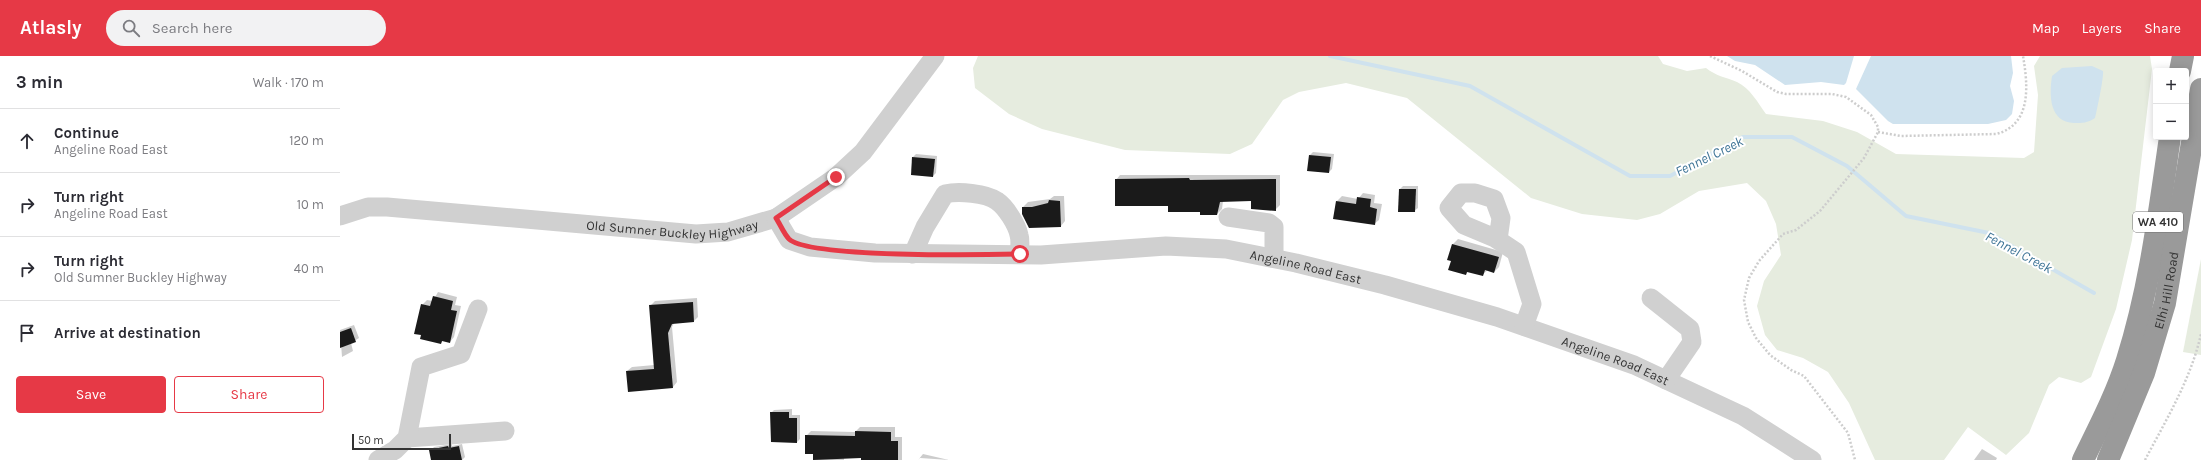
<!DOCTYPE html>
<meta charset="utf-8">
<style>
:root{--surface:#fff;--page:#f2f2f3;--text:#2b2b33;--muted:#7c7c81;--line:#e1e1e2;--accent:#e63946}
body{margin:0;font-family:Karla,sans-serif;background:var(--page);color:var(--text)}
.controls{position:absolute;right:12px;top:12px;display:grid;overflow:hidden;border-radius:4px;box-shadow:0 2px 10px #0003}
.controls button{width:36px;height:36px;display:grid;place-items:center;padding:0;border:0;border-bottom:1px solid var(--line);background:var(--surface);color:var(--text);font:20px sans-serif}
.scale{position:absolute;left:12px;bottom:10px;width:99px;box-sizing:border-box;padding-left:4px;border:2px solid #333;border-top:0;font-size:11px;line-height:14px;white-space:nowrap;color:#333;-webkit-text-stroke:3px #fff;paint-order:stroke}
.stop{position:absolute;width:12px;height:12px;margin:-9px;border:3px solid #e63946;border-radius:50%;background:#fff}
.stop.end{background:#e63946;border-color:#fff;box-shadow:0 1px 4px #0008}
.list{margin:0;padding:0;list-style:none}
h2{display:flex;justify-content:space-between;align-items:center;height:52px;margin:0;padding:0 16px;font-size:17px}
h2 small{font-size:13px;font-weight:400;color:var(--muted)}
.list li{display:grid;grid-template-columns:26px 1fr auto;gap:12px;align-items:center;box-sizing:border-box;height:64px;padding:0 16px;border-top:1px solid var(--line)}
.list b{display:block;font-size:15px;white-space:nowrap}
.list p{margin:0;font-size:13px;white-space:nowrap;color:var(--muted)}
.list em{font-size:13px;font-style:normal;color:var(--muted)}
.actions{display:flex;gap:8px;padding:12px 16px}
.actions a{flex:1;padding:9px 0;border:1px solid var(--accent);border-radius:4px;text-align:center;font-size:14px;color:var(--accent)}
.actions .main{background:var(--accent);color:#fff}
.icon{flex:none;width:22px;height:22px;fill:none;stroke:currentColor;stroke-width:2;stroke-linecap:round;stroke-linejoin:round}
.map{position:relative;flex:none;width:1861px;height:404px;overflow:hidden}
header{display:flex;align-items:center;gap:24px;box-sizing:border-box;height:56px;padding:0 20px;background:var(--accent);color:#fff}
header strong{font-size:19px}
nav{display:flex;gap:22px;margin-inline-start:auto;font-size:14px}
.search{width:280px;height:36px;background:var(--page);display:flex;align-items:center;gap:10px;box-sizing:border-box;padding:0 14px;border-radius:22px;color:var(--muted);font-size:15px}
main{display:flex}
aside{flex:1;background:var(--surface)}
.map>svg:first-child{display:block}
.green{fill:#e6ecdf}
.water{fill:#cfe2ee}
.shadow{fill:#0003}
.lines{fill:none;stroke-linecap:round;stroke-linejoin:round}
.stream{stroke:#cfe2ee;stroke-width:4}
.building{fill:#1a1a1a}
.path{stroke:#cdcdcd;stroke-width:2.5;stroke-dasharray:2 2;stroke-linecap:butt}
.minor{stroke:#d0d0d0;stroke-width:19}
.highway{stroke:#9a9a9a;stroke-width:22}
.route{stroke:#e63946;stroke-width:5}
.labels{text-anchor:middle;stroke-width:4;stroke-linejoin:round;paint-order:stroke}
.shield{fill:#fff;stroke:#707070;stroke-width:1}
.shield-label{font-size:12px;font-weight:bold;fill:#333}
.street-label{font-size:13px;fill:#333;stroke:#fff}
.water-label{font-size:14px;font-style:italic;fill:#3f7597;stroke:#fff}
</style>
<header>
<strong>Atlasly</strong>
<div class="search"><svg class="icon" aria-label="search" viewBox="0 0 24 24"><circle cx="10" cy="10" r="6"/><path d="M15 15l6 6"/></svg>Search here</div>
<nav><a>Map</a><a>Layers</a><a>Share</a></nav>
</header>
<main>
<aside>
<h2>3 min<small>Walk · 170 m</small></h2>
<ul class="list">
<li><svg class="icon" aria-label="ahead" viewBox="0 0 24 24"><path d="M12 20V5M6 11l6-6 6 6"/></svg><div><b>Continue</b><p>Angeline Road East</p></div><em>120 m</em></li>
<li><svg class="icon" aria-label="right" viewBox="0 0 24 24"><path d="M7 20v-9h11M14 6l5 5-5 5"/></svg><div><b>Turn right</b><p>Angeline Road East</p></div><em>10 m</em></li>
<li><svg class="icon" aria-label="right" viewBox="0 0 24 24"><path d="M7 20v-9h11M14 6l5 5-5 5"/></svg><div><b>Turn right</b><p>Old Sumner Buckley Highway</p></div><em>40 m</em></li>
<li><svg class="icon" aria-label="arrive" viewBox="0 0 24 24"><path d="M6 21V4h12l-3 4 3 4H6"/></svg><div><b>Arrive at destination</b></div></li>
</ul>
<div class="actions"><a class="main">Save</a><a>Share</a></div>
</aside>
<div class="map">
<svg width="1861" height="404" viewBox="0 0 1861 404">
<rect width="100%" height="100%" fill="#fff"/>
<!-- green -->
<g class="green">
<path d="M638 0H1318L1323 8 1347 15 1366 12C1376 20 1385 21 1397 26 1410 32 1418 47 1426 58L1483 65 1517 76 1556 98 1684 102 1694 96 1698 39 1694 10 1700 0H1810L1812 13 1792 184 1776 253 1751 321 1741 327 1719 321 1709 329 1689 377 1666 399 1628 371 1604 404H1535L1509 347 1488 316 1463 302 1437 294 1425 279 1417 250 1424 225 1441 199 1436 168 1426 145 1407 127 1359 135 1320 158 1297 164 1242 158 1191 142 1067 42 1006 27 959 36 943 44 912 88 890 98 785 94 702 73 669 58 635 32 633 12Z"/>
<polygon points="1861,203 1861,299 1843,296"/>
</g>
<!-- water -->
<g class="water">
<polygon points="1387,0 1514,0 1506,27 1504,29 1481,26 1445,29 1415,9 1395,5"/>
<polygon points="1531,0 1671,0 1673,17 1670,30 1674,45 1672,58 1666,64 1648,68 1553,68 1548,65 1516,33"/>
<path d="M1752 10 1763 15C1764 21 1757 53 1755 62 1747 67 1743 67 1734 67 1709 66 1709 39 1712 20L1722 12Z"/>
</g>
<!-- shadow -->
<g class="shadow">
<polygon points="973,96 994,98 992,113 989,116 970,99"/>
<polygon points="576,98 597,100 596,117 593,120 573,101"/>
<polygon points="780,119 940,119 940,149 935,154 912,144 883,145 882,153 877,158 829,149 776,124"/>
<polygon points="1063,130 1078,130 1078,152 1074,155 1060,133"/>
<polygon points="1023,137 1035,139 1034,147 1042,148 1039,164 1034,168 997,145 1002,140 1018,143"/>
<polygon points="714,140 724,140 725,165 721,170 683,151 688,146 710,143"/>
<polygon points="1118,183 1163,196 1159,211 1154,216 1148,214 1142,219 1128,215 1126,218 1109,203 1113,188"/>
<polygon points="98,236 117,241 115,249 121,250 114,281 110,286 103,284 101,287 82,249 87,244 93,245"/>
<polygon points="357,242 358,261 354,265 334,267 332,271 337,326 333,331 289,335 287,315 292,311 314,309 310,250 315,245"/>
<polygon points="14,269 19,282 11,287 13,295 2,301 0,274"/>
<polygon points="452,353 452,359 460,359 460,383 457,386 432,385 431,357 434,354"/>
<polygon points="520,371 555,371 555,381 562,381 562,404 526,404 522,401 504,401 504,404 474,404 474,397 466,380 471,375 515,376"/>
<polygon points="112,388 112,390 122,388 125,401 122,404 92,404 91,394 94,391"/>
<polygon points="1642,393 1657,402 1656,404 1634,404"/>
<polygon points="583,398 609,404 580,402 578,404"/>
</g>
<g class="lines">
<!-- stream -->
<polyline class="stream" points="990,0 1130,30 1290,120 1330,120 1403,81 1452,81 1507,110 1566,160 1649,177 1754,237"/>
</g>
<!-- building -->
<g class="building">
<polygon points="969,99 991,101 989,117 967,115"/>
<polygon points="572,101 595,103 593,121 571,119"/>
<polygon points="849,122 850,124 936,123 936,155 911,153 911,145 880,146 877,159 860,159 860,156 828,156 828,150 775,150 775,123"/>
<polygon points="1059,133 1076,133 1075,156 1058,156"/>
<polygon points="1017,141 1031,143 1030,151 1037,153 1035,169 993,163 996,145 1016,148"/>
<polygon points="709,144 720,145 721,171 689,172 682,158 682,151 692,151 708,147"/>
<polygon points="1112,188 1159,201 1154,217 1145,214 1143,220 1127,216 1126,219 1108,214 1111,205 1107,204"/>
<polygon points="93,240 113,245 111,254 117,255 110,287 102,285 101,288 80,283 81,279 74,278 81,248 90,250"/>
<polygon points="353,246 354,266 332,268 328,277 333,332 288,336 286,315 314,313 309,249"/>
<polygon points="11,272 16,286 0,292 0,276"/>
<polygon points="430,356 449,356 449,362 457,362 457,387 431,386"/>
<polygon points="515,375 551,376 551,385 558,385 558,404 521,404 521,402 473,404 473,398 465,398 465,379 515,380"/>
<polygon points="108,390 109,392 119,390 122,404 91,404 89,394"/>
</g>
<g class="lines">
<!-- path -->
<g class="path">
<polyline points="1370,0 1402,15 1437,36 1446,38 1492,38 1506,41 1531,59 1538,71 1538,76 1524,102 1480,155 1456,174 1443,178 1419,205 1409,222 1404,244 1408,266 1416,282 1430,299 1451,314 1464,320 1508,377 1515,404"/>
<path d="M1538 76 1561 80 1656 78C1692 69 1688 29 1683 0"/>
<path d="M1805 404C1826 364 1851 323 1861 278"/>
</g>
<!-- minor -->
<g class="minor">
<path id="s1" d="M0 160 28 151H47L356 178 388 176 436 162 496 121 523 96 595 0"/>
<polyline points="888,161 929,167 934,171 934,202"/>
<path id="s2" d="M436 162 449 184 470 191 535 197 701 199 826 190 886 193 956 207 1045 229 1157 261 1294 309 1403 360 1472 404"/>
<polyline points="1158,184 1161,162 1154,143 1135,137 1121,137 1109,152 1124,169 1155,182 1176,196 1192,248 1184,270"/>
<path d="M573 198 585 171 605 138C618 135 646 137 657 145 666 151 677 169 679 179 681 185 679 192 680 198"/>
<polyline points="1311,242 1350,273 1352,286 1326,324"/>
<polyline points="67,382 165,375"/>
<polyline points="38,404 55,394 67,382 81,311 121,298 138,253"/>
</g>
<!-- highway -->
<g class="highway">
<polyline points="1840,15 1843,0"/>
<path d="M1743 404C1759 371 1776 339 1787 304 1810 231 1819 156 1830 81"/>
<path id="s3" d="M1768 404 1804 317 1825 247 1861 33"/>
</g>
</g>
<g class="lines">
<!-- route -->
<path class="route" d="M496 121 436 162C440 168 444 178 449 183 469 202 644 199 680 198"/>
</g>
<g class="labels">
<!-- shield labels -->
<rect class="shield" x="1793" y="156" width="50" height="20" rx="3"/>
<g class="shield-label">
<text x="1818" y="170">WA 410</text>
</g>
<!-- street labels -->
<g class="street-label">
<text dy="5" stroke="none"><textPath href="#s1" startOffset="335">Old Sumner Buckley Highway</textPath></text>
<text dy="5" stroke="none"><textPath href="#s2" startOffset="546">Angeline Road East</textPath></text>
<text dy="5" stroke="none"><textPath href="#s3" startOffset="180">Elhi Hill Road</textPath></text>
<text dy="5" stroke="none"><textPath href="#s2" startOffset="870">Angeline Road East</textPath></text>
</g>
<!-- water labels -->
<g class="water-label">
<text transform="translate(1369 100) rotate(-26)" y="5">Fennel Creek</text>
<text transform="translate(1679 196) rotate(28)" y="5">Fennel Creek</text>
</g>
</g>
</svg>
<div class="controls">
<button>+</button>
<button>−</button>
</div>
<div class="scale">50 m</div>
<div class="stop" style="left:680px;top:198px"></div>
<div class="stop end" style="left:496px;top:121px"></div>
</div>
</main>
